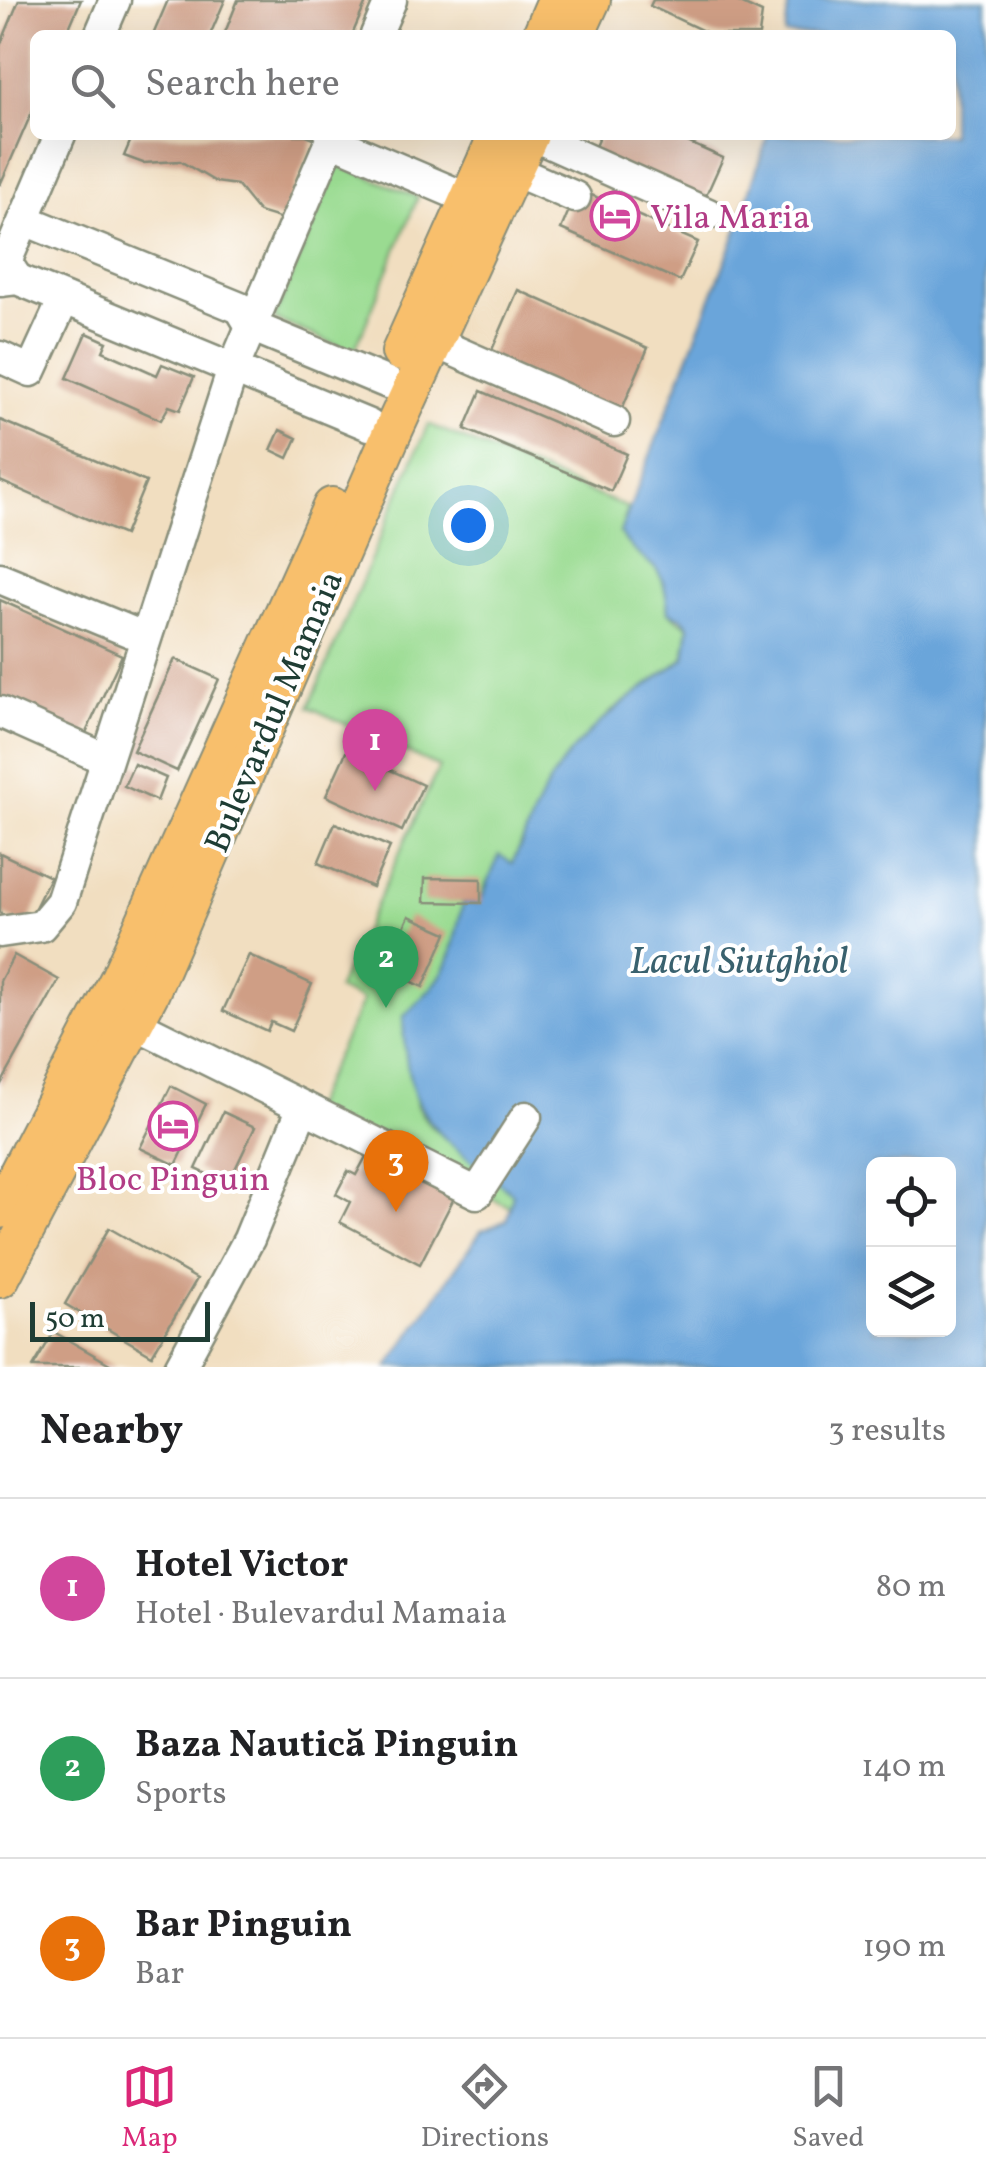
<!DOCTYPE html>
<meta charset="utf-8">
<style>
:root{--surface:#fff;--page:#f6f6f6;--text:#202124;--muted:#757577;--line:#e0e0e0;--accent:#db2777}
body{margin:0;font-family:Vollkorn,serif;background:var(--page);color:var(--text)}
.controls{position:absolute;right:30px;bottom:30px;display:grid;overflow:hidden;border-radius:15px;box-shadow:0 10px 40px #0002}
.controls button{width:90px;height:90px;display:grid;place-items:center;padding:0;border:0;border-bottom:2px solid var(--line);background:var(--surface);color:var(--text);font:50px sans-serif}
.scale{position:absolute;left:30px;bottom:25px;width:180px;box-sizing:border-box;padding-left:10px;border:5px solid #1f3d34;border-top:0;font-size:28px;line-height:35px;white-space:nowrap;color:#1f3d34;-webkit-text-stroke:8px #fff;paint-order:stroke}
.you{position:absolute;left:468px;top:525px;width:35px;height:35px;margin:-25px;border:8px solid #fff;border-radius:50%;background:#1a73e8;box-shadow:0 0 0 15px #1a73e833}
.badge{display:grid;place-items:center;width:65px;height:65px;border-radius:50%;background:var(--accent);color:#fff;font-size:32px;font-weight:700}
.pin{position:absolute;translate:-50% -82px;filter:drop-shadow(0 2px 5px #0008)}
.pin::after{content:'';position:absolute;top:52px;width:35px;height:30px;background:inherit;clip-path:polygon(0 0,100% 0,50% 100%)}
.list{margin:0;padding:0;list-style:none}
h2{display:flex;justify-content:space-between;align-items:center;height:130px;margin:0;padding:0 40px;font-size:42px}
h2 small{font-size:32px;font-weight:400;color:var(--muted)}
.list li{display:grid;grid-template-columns:65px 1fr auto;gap:30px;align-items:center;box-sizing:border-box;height:180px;padding:0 40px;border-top:2px solid var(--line)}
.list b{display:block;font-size:38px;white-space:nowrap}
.list p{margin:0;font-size:32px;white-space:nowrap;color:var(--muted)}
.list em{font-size:32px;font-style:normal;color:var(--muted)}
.icon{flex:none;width:55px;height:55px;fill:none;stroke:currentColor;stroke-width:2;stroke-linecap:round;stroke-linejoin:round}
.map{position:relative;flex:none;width:986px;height:1367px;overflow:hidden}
.search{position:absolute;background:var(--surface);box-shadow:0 10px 40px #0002;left:30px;right:30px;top:30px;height:110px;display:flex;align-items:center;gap:25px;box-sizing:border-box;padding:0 35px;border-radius:15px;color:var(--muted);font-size:38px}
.sheet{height:670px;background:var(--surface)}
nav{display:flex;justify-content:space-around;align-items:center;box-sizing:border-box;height:140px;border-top:2px solid var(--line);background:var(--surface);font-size:28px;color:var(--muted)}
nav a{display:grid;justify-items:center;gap:5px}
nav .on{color:var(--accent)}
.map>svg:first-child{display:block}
.green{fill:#9adb91;stroke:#5c8c62;stroke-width:2.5}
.water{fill:#6aa5da;stroke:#447187;stroke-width:2.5;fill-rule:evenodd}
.building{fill:#cf9e85}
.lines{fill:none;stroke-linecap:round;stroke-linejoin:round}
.minor-casing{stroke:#888e7a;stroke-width:35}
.major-casing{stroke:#888e7a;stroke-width:42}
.minor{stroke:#fff;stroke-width:30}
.major{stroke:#f8bf6c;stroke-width:38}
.labels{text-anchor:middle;stroke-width:8;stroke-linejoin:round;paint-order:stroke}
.hotel-label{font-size:35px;fill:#b23c85;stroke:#fff;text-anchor:start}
.street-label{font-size:35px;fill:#1f3d34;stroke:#fff}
.water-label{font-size:38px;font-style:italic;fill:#39616e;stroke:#fff}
</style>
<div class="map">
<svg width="986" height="1367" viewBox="0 0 986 1367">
<rect width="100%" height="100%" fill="#fff"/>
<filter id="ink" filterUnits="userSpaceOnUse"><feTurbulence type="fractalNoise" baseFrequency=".01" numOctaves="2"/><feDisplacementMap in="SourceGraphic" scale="20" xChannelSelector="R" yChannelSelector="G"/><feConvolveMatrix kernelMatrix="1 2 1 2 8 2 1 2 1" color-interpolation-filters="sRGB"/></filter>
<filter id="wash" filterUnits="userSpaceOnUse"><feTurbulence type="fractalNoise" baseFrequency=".0048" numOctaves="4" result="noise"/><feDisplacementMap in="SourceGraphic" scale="40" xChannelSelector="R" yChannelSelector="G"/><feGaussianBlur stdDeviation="2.25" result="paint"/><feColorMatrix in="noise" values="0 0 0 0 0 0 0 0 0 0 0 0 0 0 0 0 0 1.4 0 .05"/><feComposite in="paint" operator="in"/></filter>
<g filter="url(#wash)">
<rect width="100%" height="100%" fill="#f1dec0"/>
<!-- green -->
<g class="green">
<polygon points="338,164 418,197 354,352 274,319"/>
<path d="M428 424 628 508 620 533C645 572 664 553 668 612L689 627 684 658 611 712 581 743 546 789 512 864 487 881 481 903 454 939 444 978 403 1017 417 1107 429 1125 514 1194 510 1207 310 1111 363 1000 337 989 439 767 309 707Z"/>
</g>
<!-- water -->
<path class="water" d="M789 0H986V1367H388L481 1231 507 1220 513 1194C436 1131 406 1124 403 1017 454 968 447 969 463 903H480L499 855 512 863C525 840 532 815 544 792 574 734 633 696 685 658L689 626 681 617 668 612C664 553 645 572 620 533L735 236 768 135H951V35H785ZM874 1164H948V1330H874Z"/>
<g id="blocks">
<!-- building -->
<g class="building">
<polygon points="19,0 81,0 66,35 35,35 35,105 0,185 0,46"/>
<polygon points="168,0 225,0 210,35 153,35"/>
<polygon points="238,0 367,0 352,35 224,35"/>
<polygon points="653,0 734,0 762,13 759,35 712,35 650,6"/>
<polygon points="133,135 306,135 314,138 282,219 259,212 237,185 216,182 180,161 143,163 124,156"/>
<polygon points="600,135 672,135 723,158 701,207 590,158"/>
<polygon points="578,189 698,242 680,281 561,229"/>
<polygon points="518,290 648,348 619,416 488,359"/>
<polygon points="87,333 107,342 103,351 157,375 162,364 194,377 180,410 169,406 161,420 67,378"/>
<polygon points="481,391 627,454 611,491 465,429"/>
<polygon points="0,420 146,482 124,535 0,481"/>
<polygon points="280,430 297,438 288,458 271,450"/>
<polygon points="0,600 122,655 83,739 0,701"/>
<polygon points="175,659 219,679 177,771 133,751"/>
<polygon points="347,750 423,785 402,831 326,796"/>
<polygon points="134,764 166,778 157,801 124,786"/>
<polygon points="335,823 390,847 372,887 318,863"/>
<polygon points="0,853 50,877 26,926 0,913"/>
<polygon points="425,878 481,879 481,903 424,902"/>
<polygon points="409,916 447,933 423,987 385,969"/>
<polygon points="14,955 59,980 0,1086 0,981"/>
<polygon points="249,955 312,984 291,1031 271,1022 267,1031 223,1011"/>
<polygon points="171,1086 206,1104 176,1165 140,1148"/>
<polygon points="223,1112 255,1127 228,1184 196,1169"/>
<polygon points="369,1151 455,1196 420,1264 340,1222 350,1202 336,1194 348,1171 356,1175"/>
<polygon points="109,1228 197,1279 152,1355 65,1304"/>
<polygon points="54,1332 115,1367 33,1367"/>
</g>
</g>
</g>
<g filter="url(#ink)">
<use href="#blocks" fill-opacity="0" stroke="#888e7a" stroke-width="2.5"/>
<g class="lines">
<!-- minor casing -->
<g class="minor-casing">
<g id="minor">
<polyline points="100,35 115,0"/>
<polyline points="376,35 391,0"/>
<polyline points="532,135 708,214"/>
<polyline points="331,140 469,199"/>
<polyline points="513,170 575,197"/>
<polyline points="25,220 240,308 251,326 388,383"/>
<polyline points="17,279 6,262 60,135"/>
<polyline points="0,281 17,279 369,425"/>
<polyline points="434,342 614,421"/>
<polyline points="0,357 31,371 64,299"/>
<polyline points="0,578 143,637"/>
<polyline points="0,712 105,759"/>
<polyline points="0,932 41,926 61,902 233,369 333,135"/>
<polyline points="134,1023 477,1193 526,1117"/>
<polyline points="180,1367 249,1239 303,1107"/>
</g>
</g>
<!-- major casing -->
<g class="major-casing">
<g id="major">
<polyline points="542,35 557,0"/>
<polyline points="575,35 591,0"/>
<polyline points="401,352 498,135"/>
<polyline points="0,1209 120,978 332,507"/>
<polyline points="0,1278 150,992 391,435 529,135"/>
</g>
</g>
<!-- minor -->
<use href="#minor" class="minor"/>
<!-- major -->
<use href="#major" class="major"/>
</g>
</g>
<!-- icons -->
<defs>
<g id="hotel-ring" transform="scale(2.5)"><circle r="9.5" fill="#fff" stroke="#d1479c" stroke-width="1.5"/><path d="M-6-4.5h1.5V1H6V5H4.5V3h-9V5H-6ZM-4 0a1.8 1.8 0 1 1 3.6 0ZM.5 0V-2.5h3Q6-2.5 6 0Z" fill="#d1479c"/></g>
</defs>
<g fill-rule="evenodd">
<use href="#hotel-ring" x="615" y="216"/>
<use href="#hotel-ring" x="173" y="1126"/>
</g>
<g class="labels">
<!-- hotel labels -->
<g class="hotel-label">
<text x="650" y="228">Vila Maria</text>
<text x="173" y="1190" text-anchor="middle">Bloc Pinguin</text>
</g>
<!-- street labels -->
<g class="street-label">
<text transform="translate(273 711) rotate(-67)" y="12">Bulevardul Mamaia</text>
</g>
<!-- water labels -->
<g class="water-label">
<text x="739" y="973">Lacul Siutghiol</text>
</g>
</g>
</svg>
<div class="controls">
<button><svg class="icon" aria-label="locate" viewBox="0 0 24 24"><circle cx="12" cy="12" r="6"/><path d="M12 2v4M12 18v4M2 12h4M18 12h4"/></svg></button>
<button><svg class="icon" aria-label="layers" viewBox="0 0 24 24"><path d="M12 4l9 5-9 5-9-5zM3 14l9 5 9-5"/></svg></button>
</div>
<div class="scale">50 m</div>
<div class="you"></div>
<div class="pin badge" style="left:375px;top:791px;background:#d1479c">1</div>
<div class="pin badge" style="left:386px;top:1008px;background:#2e9e5b">2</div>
<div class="pin badge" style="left:396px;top:1212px;background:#e8710a">3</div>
<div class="search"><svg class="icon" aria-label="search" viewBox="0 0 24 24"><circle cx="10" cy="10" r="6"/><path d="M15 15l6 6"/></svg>Search here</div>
</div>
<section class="sheet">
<h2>Nearby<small>3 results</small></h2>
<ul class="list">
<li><span class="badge" style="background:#d1479c">1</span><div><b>Hotel Victor</b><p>Hotel · Bulevardul Mamaia</p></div><em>80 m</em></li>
<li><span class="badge" style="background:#2e9e5b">2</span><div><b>Baza Nautică Pinguin</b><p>Sports</p></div><em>140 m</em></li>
<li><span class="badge" style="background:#e8710a">3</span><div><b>Bar Pinguin</b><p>Bar</p></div><em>190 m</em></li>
</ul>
</section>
<nav>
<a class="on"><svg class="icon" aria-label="map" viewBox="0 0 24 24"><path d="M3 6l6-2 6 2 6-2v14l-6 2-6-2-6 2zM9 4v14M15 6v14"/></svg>Map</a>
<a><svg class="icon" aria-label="directions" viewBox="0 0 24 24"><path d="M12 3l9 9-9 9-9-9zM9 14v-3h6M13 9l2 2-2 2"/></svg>Directions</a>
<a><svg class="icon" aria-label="saved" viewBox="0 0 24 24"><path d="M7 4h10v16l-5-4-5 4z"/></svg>Saved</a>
</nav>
